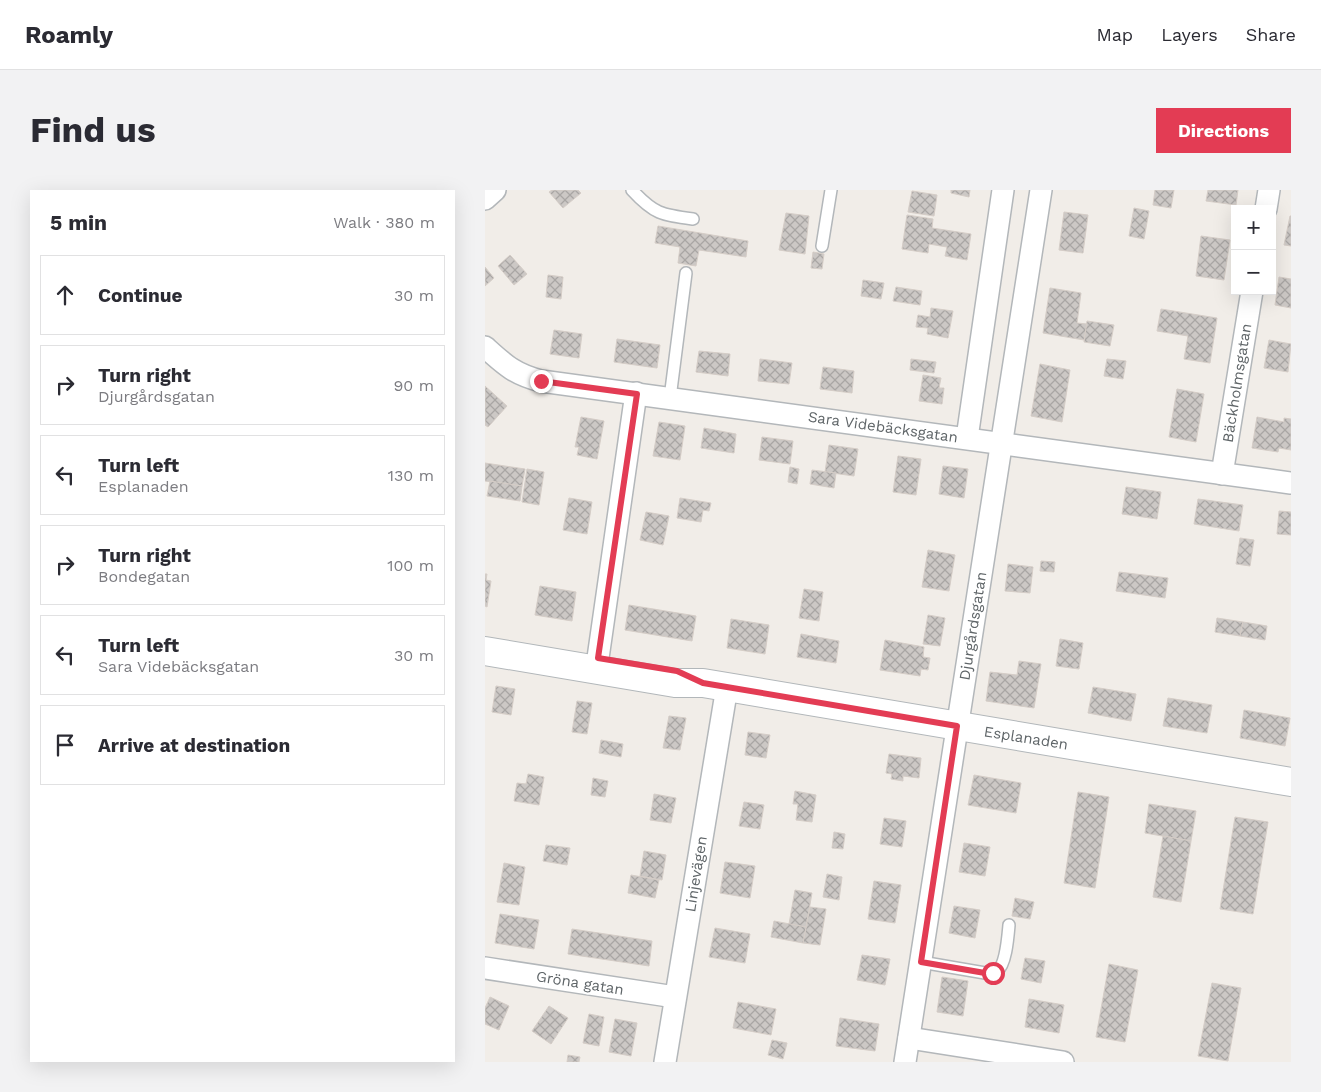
<!DOCTYPE html>
<meta charset="utf-8">
<style>
:root{--surface:#fff;--page:#f2f2f3;--text:#2b2b33;--muted:#7c7c81;--line:#e1e1e2;--accent:#e33c54}
body{margin:0;font-family:"Work Sans",sans-serif;background:var(--page);color:var(--text)}
.controls{position:absolute;right:15px;top:15px;display:grid;overflow:hidden;border-radius:0px;box-shadow:0 5px 20px #0002}
.controls button{width:45px;height:45px;display:grid;place-items:center;padding:0;border:0;border-bottom:1px solid var(--line);background:var(--surface);color:var(--text);font:25px sans-serif}
.stop{position:absolute;width:15px;height:15px;margin:-11px;border:4px solid #e33c54;border-radius:50%;background:#fff}
.stop.end{background:#e33c54;border-color:#fff;box-shadow:0 1px 5px #0008}
.list{margin:0;padding:0;list-style:none}
h2{display:flex;justify-content:space-between;align-items:center;height:65px;margin:0;padding:0 20px;font-size:21px}
h2 small{font-size:16px;font-weight:400;color:var(--muted)}
.list li{display:grid;grid-template-columns:32px 1fr auto;gap:15px;align-items:center;box-sizing:border-box;height:80px;margin:0 10px 10px;padding:0 10px;border:1px solid var(--line);border-radius:0px}
.list b{display:block;font-size:19px;white-space:nowrap}
.list p{margin:0;font-size:16px;white-space:nowrap;color:var(--muted)}
.list em{font-size:16px;font-style:normal;color:var(--muted)}
.icon{flex:none;width:28px;height:28px;fill:none;stroke:currentColor;stroke-width:2;stroke-linecap:round;stroke-linejoin:round}
.map{position:relative;flex:none;width:806px;height:872px;overflow:hidden;border-radius:0px}
header{display:flex;align-items:center;gap:30px;box-sizing:border-box;height:70px;padding:0 25px;background:var(--surface);border-bottom:1px solid var(--line)}
header strong{font-size:24px}
nav{display:flex;gap:28px;margin-inline-start:auto;font-size:18px}
.intro{display:flex;align-items:center;justify-content:space-between;box-sizing:border-box;height:120px;padding:0 30px}
h1{margin:0;font-size:35px}
.button{padding:12px 22px;border-radius:0px;background:var(--accent);color:#fff;font-size:18px;font-weight:700}
main{display:flex;gap:30px;padding:0 30px}
aside{flex:1;background:var(--surface);border-radius:0px;box-shadow:0 5px 20px #0002}
.map>svg:first-child{display:block}
.building{fill:url(#building-cross-hatch);stroke:#d5cdc7}
.lines{fill:none;stroke-linecap:round;stroke-linejoin:round}
.lane-casing{stroke:#b3b7ba;stroke-width:14}
.street-casing{stroke:#b3b7ba;stroke-width:24}
.secondary-casing{stroke:#b2b7ba;stroke-width:30}
.lane{stroke:#fff;stroke-width:11}
.street{stroke:#fff;stroke-width:21}
.secondary{stroke:#fff;stroke-width:28}
.route{stroke:#e33c54;stroke-width:6}
.labels{text-anchor:middle;stroke-width:4;stroke-linejoin:round;paint-order:stroke}
.street-label{font-size:15px;fill:#5f6568;stroke:#fff}
</style>
<header>
<strong>Roamly</strong>
<nav><a>Map</a><a>Layers</a><a>Share</a></nav>
</header>
<div class="intro"><h1>Find us</h1><a class="button">Directions</a></div>
<main>
<aside>
<h2>5 min<small>Walk · 380 m</small></h2>
<ul class="list">
<li><svg class="icon" aria-label="ahead" viewBox="0 0 24 24"><path d="M12 20V5M6 11l6-6 6 6"/></svg><div><b>Continue</b></div><em>30 m</em></li>
<li><svg class="icon" aria-label="right" viewBox="0 0 24 24"><path d="M7 20v-9h11M14 6l5 5-5 5"/></svg><div><b>Turn right</b><p>Djurgårdsgatan</p></div><em>90 m</em></li>
<li><svg class="icon" aria-label="left" viewBox="0 0 24 24"><path d="M17 20v-9H6M10 6l-5 5 5 5"/></svg><div><b>Turn left</b><p>Esplanaden</p></div><em>130 m</em></li>
<li><svg class="icon" aria-label="right" viewBox="0 0 24 24"><path d="M7 20v-9h11M14 6l5 5-5 5"/></svg><div><b>Turn right</b><p>Bondegatan</p></div><em>100 m</em></li>
<li><svg class="icon" aria-label="left" viewBox="0 0 24 24"><path d="M17 20v-9H6M10 6l-5 5 5 5"/></svg><div><b>Turn left</b><p>Sara Videbäcksgatan</p></div><em>30 m</em></li>
<li><svg class="icon" aria-label="arrive" viewBox="0 0 24 24"><path d="M6 21V4h12l-3 4 3 4H6"/></svg><div><b>Arrive at destination</b></div></li>
</ul>
</aside>
<div class="map">
<svg width="806" height="872" viewBox="0 0 806 872">
<defs>
<pattern id="building-cross-hatch" width="8" height="8" patternUnits="userSpaceOnUse" patternTransform="scale(1.25)"><rect width="8" height="8" fill="#ccc8c5"/><path d="M0 0l8 8M0 8l8-8" fill="none" stroke="#a9a6a4"/></pattern>
</defs>
<rect width="100%" height="100%" fill="#f1ede8"/>
<!-- building -->
<g class="building">
<polygon points="67,0 93,0 96,3 78,18 64,2"/>
<polygon points="466,0 485,0 484,7 466,3"/>
<polygon points="670,0 689,0 686,18 668,15"/>
<polygon points="723,0 753,0 751,15 721,11"/>
<polygon points="427,1 452,5 449,26 423,22"/>
<polygon points="649,18 664,21 659,49 644,46"/>
<polygon points="579,22 603,25 598,63 574,60"/>
<polygon points="301,23 324,26 320,64 294,60"/>
<polygon points="422,25 448,29 447,38 486,44 482,70 460,66 462,57 444,54 443,63 417,59"/>
<polygon points="805,26 806,26 806,56 799,55"/>
<polygon points="173,36 263,51 261,67 214,60 211,76 193,73 195,57 170,53"/>
<polygon points="716,46 745,50 739,90 711,86"/>
<polygon points="328,62 339,64 337,79 326,78"/>
<polygon points="25,65 42,84 29,95 13,76"/>
<polygon points="0,77 9,88 0,96"/>
<polygon points="63,85 78,87 76,109 61,107"/>
<polygon points="794,87 806,89 806,118 790,115"/>
<polygon points="378,90 399,93 396,109 376,106"/>
<polygon points="411,97 437,101 435,115 408,111"/>
<polygon points="565,98 596,103 592,133 602,134 599,150 558,143"/>
<polygon points="446,118 468,121 463,148 442,144 443,138 431,137 433,125 445,127"/>
<polygon points="676,119 732,128 725,173 699,169 703,146 672,141"/>
<polygon points="602,131 629,135 625,156 599,152"/>
<polygon points="69,140 97,144 94,168 65,164"/>
<polygon points="132,149 175,155 172,178 129,172"/>
<polygon points="784,150 806,154 803,182 779,178"/>
<polygon points="214,161 245,164 243,186 211,182"/>
<polygon points="275,169 307,173 304,194 273,191"/>
<polygon points="426,169 451,172 449,183 425,180"/>
<polygon points="622,169 641,171 638,189 619,186"/>
<polygon points="555,174 585,180 577,232 546,226"/>
<polygon points="338,177 369,181 367,203 335,199"/>
<polygon points="438,185 456,188 454,198 459,198 457,214 434,211"/>
<polygon points="0,196 22,216 3,237 0,235"/>
<polygon points="692,199 719,204 711,252 684,247"/>
<polygon points="96,227 119,231 112,269 92,265 94,257 90,257"/>
<polygon points="772,227 799,232 799,228 806,229 806,260 794,258 793,262 767,258"/>
<polygon points="174,232 200,236 195,270 168,266"/>
<polygon points="219,238 251,244 249,263 216,258"/>
<polygon points="277,247 308,251 305,274 274,270"/>
<polygon points="344,255 373,259 369,286 340,282"/>
<polygon points="413,266 436,269 431,305 408,302"/>
<polygon points="0,273 40,279 37,296 0,291"/>
<polygon points="458,276 483,279 479,308 454,304"/>
<polygon points="305,277 314,279 312,294 303,292"/>
<polygon points="42,279 59,282 54,315 37,312"/>
<polygon points="327,280 351,283 349,298 325,294"/>
<polygon points="5,291 37,296 35,311 2,306"/>
<polygon points="641,297 676,302 672,329 637,324"/>
<polygon points="84,308 107,312 102,344 78,340"/>
<polygon points="195,308 226,313 224,321 218,320 216,332 192,328"/>
<polygon points="713,309 758,315 754,341 709,334"/>
<polygon points="794,321 806,322 806,345 792,344"/>
<polygon points="161,322 184,326 178,355 155,350"/>
<polygon points="755,348 769,350 765,376 751,374"/>
<polygon points="443,360 470,365 464,401 437,397"/>
<polygon points="556,371 570,372 569,382 555,381"/>
<polygon points="523,374 548,377 545,403 520,401"/>
<polygon points="634,382 683,388 680,408 631,401"/>
<polygon points="0,384 2,384 1,390 6,391 2,417 0,416"/>
<polygon points="55,396 91,402 87,431 50,425"/>
<polygon points="319,399 338,402 334,431 314,428"/>
<polygon points="144,415 211,426 207,451 140,440"/>
<polygon points="443,425 460,428 455,456 438,454"/>
<polygon points="732,428 758,432 755,446 730,442"/>
<polygon points="246,429 284,435 280,464 242,458"/>
<polygon points="758,432 782,436 780,450 755,446"/>
<polygon points="316,444 354,451 351,473 312,467"/>
<polygon points="575,449 598,453 594,479 571,476"/>
<polygon points="400,450 439,457 438,467 445,468 443,480 436,479 435,486 395,480"/>
<polygon points="534,471 556,474 549,518 501,511 505,482 532,485"/>
<polygon points="11,496 30,499 26,525 7,522"/>
<polygon points="608,497 651,504 646,531 603,523"/>
<polygon points="683,508 727,515 722,543 678,536"/>
<polygon points="92,511 107,513 102,544 87,542"/>
<polygon points="759,520 805,528 800,556 755,548"/>
<polygon points="184,526 201,528 195,560 178,558"/>
<polygon points="263,542 285,545 281,568 260,565"/>
<polygon points="116,550 138,554 136,567 114,563"/>
<polygon points="404,564 436,568 434,588 418,586 418,591 406,589 407,584 401,583"/>
<polygon points="43,584 59,587 54,615 29,611 32,593 41,594"/>
<polygon points="489,585 536,593 531,623 483,615"/>
<polygon points="108,588 123,591 120,607 106,605"/>
<polygon points="310,601 331,605 327,632 311,630 313,614 308,614"/>
<polygon points="593,602 624,607 610,698 579,693"/>
<polygon points="169,604 191,608 186,633 165,630"/>
<polygon points="259,612 279,615 275,639 254,636"/>
<polygon points="664,614 711,621 706,651 660,643"/>
<polygon points="750,627 783,632 768,724 735,719"/>
<polygon points="399,628 421,631 417,657 395,654"/>
<polygon points="349,642 360,644 358,659 347,658"/>
<polygon points="678,646 706,651 696,712 668,707"/>
<polygon points="479,653 505,657 500,686 474,682"/>
<polygon points="61,655 85,658 82,675 58,671"/>
<polygon points="159,661 181,665 177,690 155,686"/>
<polygon points="240,672 270,676 265,708 235,703"/>
<polygon points="19,673 40,677 34,715 12,712"/>
<polygon points="342,684 357,687 354,710 338,707"/>
<polygon points="146,685 174,690 170,708 143,703"/>
<polygon points="389,691 416,695 410,733 383,729"/>
<polygon points="310,700 327,703 321,737 304,734"/>
<polygon points="530,708 549,712 545,729 527,726"/>
<polygon points="469,716 495,720 490,748 464,743"/>
<polygon points="325,717 341,719 335,755 318,753"/>
<polygon points="15,724 54,730 49,759 10,753"/>
<polygon points="289,731 321,737 318,753 286,747"/>
<polygon points="230,738 265,744 260,773 224,767"/>
<polygon points="87,739 167,751 164,776 83,764"/>
<polygon points="377,765 405,769 400,795 372,790"/>
<polygon points="540,768 560,771 556,793 536,789"/>
<polygon points="624,774 653,780 640,852 611,847"/>
<polygon points="457,787 483,791 478,826 452,822"/>
<polygon points="727,793 756,798 743,871 713,866"/>
<polygon points="5,807 24,816 14,840 0,834 0,818"/>
<polygon points="544,809 579,815 574,843 540,837"/>
<polygon points="253,812 291,819 286,845 248,838"/>
<polygon points="64,816 83,828 66,854 47,841"/>
<polygon points="104,824 119,827 114,856 98,853"/>
<polygon points="355,828 394,834 390,861 351,856"/>
<polygon points="130,829 152,833 146,866 124,862"/>
<polygon points="287,850 302,853 298,869 283,865"/>
<polygon points="83,865 95,867 94,872 82,872"/>
</g>
<g class="lines">
<!-- lane casing -->
<g class="lane-casing">
<g id="lane">
<path d="M147 0C169 24 177 25 208 29"/>
<polyline points="337,56 346,0"/>
<polyline points="185,208 201,83"/>
<path d="M436 772 500 783C504 783 508 783 512 781 521 775 523 746 524 735"/>
</g>
</g>
<!-- street casing -->
<g class="street-casing">
<g id="street">
<polyline points="0,9 10,0"/>
<polyline points="781,19 784,0"/>
<path d="M0 157C20 175 29 184 56 191L806 293"/>
<polyline points="482,248 518,0"/>
<polyline points="737,284 767,101"/>
<polyline points="113,468 151,203"/>
<polyline points="0,778 190,807"/>
<polyline points="424,848 578,872"/>
<polyline points="180,872 242,497"/>
<polyline points="420,872 556,0"/>
</g>
</g>
<!-- secondary casing -->
<g class="secondary-casing">
<polyline id="secondary" points="0,461 190,493 218,493 806,592"/>
</g>
<!-- lane -->
<use href="#lane" class="lane"/>
<!-- street -->
<use href="#street" class="street"/>
<!-- secondary -->
<use href="#secondary" class="secondary"/>
</g>
<g class="lines">
<!-- route -->
<polyline class="route" points="56,191 152,204 113,468 192,481 218,493 472,536 436,772 500,783 508,783"/>
</g>
<g class="labels">
<!-- street labels -->
<g class="street-label">
<text transform="translate(752 193) rotate(-81)" y="5">Bäckholmsgatan</text>
<text transform="translate(398 237) rotate(8)" y="5">Sara Videbäcksgatan</text>
<text transform="translate(488 436) rotate(-81)" y="5">Djurgårdsgatan</text>
<text transform="translate(541 548) rotate(9)" y="5">Esplanaden</text>
<text transform="translate(211 684) rotate(-81)" y="5">Linjevägen</text>
<text transform="translate(95 793) rotate(9)" y="5">Gröna gatan</text>
</g>
</g>
</svg>
<div class="controls">
<button>+</button>
<button>−</button>
</div>
<div class="stop" style="left:508px;top:783px"></div>
<div class="stop end" style="left:56px;top:191px"></div>
</div>
</main>
